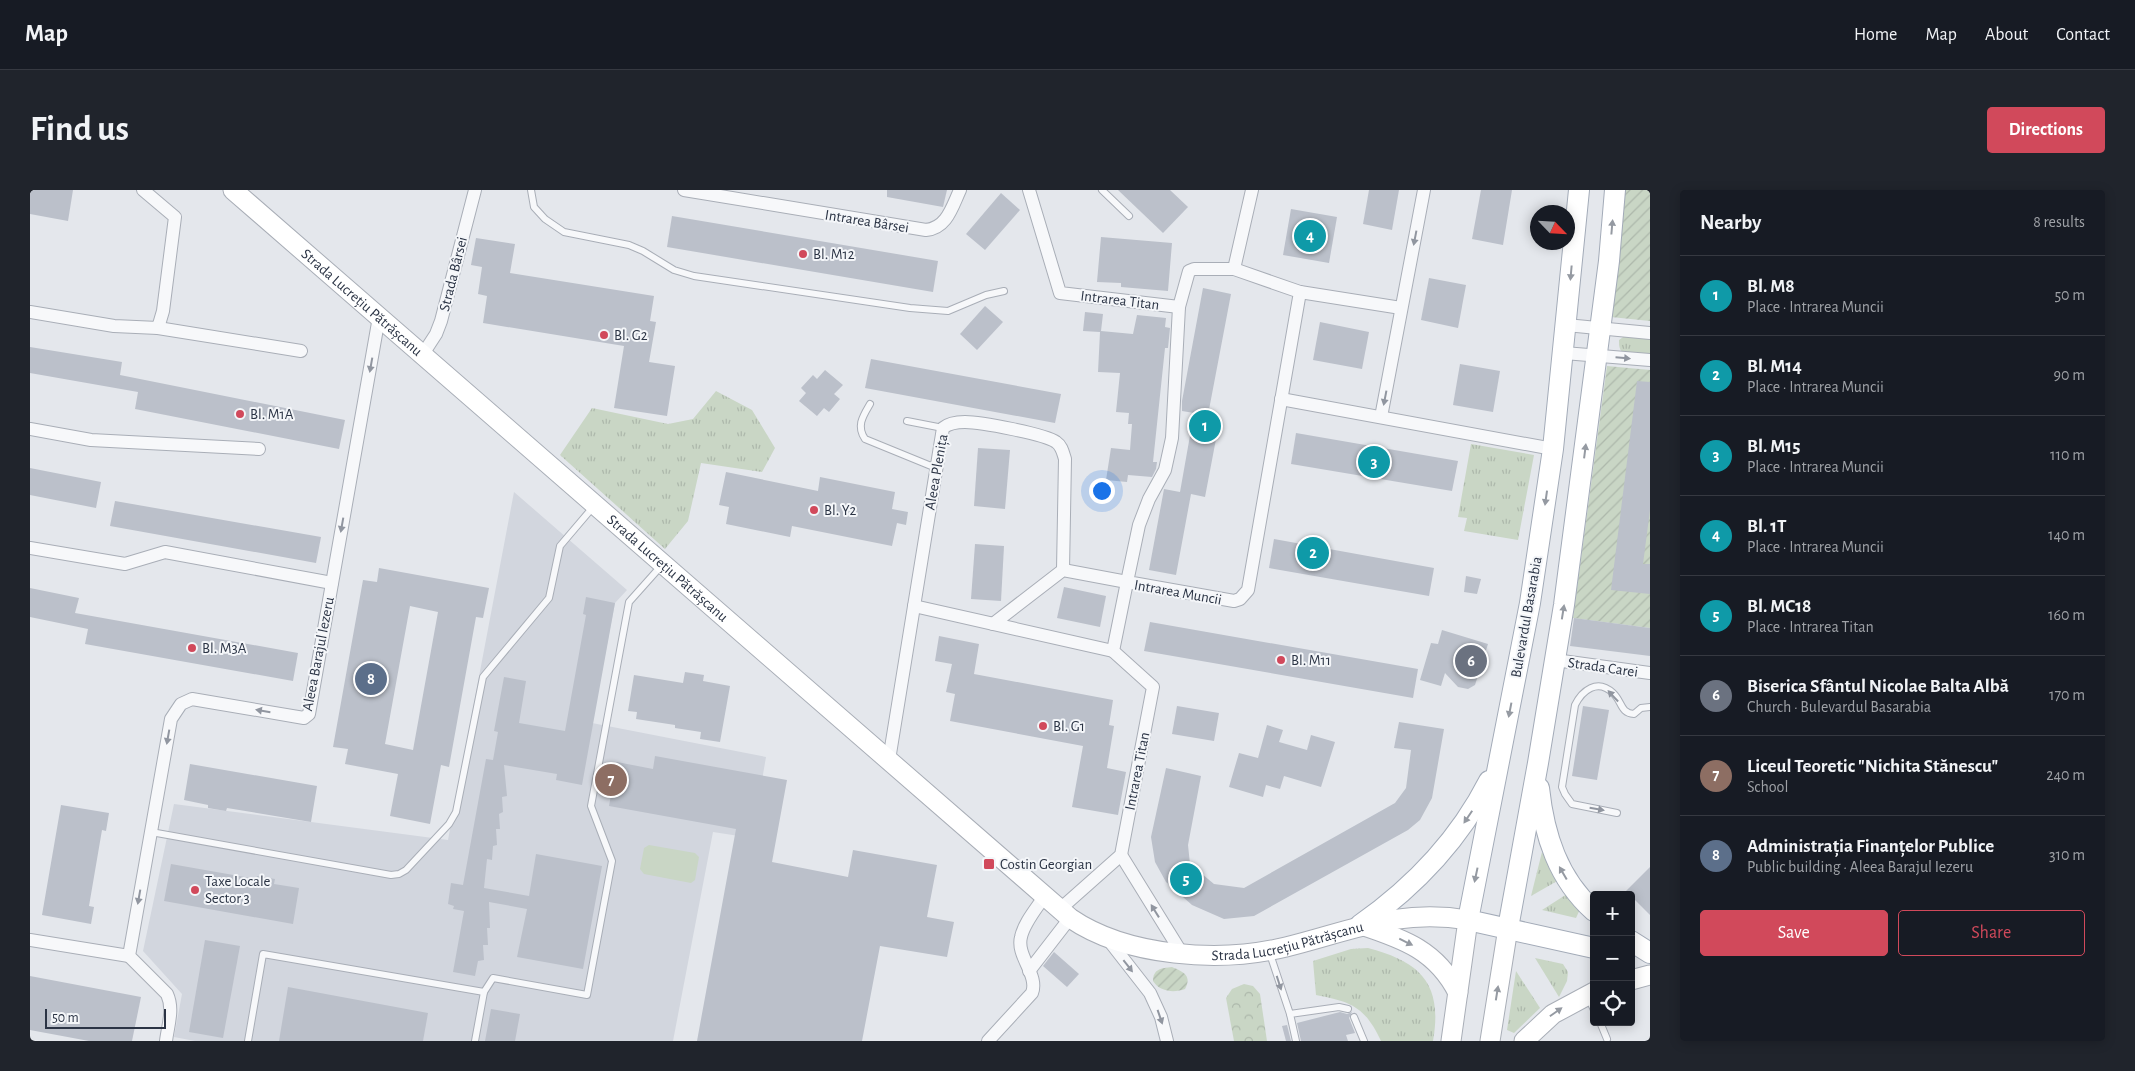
<!DOCTYPE html>
<meta charset="utf-8">
<style>
:root{--surface:#171b24;--page:#20242c;--text:#f1f3f6;--muted:#9ea1a6;--line:#363941;--accent:#d1495b}
body{margin:0;font-family:"Alegreya Sans",sans-serif;background:var(--page);color:var(--text)}
.controls{position:absolute;right:15px;bottom:15px;display:grid;overflow:hidden;border-radius:5px;box-shadow:0 2px 12px #0003}
.controls button{width:45px;height:45px;display:grid;place-items:center;padding:0;border:0;border-bottom:1px solid var(--line);background:var(--surface);color:var(--text);font:25px sans-serif}
.compass{position:absolute;left:1500px;top:15px;width:45px;height:45px;border-radius:50%;background:var(--surface);box-shadow:0 2px 12px #0003;rotate:115deg}
.scale{position:absolute;left:15px;bottom:12px;width:121px;box-sizing:border-box;padding-left:5px;border:2px solid #2b3445;border-top:0;font-size:14px;line-height:18px;white-space:nowrap;color:#2b3445;-webkit-text-stroke:4px #f4f6f9;paint-order:stroke}
.you{position:absolute;left:1071px;top:300px;width:18px;height:18px;margin:-12px;border:4px solid #fff;border-radius:50%;background:#1a73e8;box-shadow:0 0 0 8px #1a73e833}
.badge{display:grid;place-items:center;width:32px;height:32px;border-radius:50%;background:var(--accent);color:#fff;font-size:16px;font-weight:700}
.pin{position:absolute;translate:-50% -50%;border:2px solid #fff;box-shadow:0 1px 5px #0006}
.list{margin:0;padding:0;list-style:none}
h2{display:flex;justify-content:space-between;align-items:center;height:65px;margin:0;padding:0 20px;font-size:21px}
h2 small{font-size:16px;font-weight:400;color:var(--muted)}
.list li{display:grid;grid-template-columns:32px 1fr auto;gap:15px;align-items:center;box-sizing:border-box;height:80px;padding:0 20px;border-top:1px solid var(--line)}
.list b{display:block;font-size:19px;white-space:nowrap}
.list p{margin:0;font-size:16px;white-space:nowrap;color:var(--muted)}
.list em{font-size:16px;font-style:normal;color:var(--muted)}
.actions{display:flex;gap:10px;padding:15px 20px}
.actions a{flex:1;padding:11px 0;border:1px solid var(--accent);border-radius:5px;text-align:center;font-size:18px;color:var(--accent)}
.actions .main{background:var(--accent);color:#fff}
.icon{flex:none;width:28px;height:28px;fill:none;stroke:currentColor;stroke-width:2;stroke-linecap:round;stroke-linejoin:round}
.map{position:relative;flex:none;width:1620px;height:851px;overflow:hidden;border-radius:5px}
header{display:flex;align-items:center;gap:30px;box-sizing:border-box;height:70px;padding:0 25px;background:var(--surface);border-bottom:1px solid var(--line)}
header strong{font-size:24px}
nav{display:flex;gap:28px;margin-inline-start:auto;font-size:18px}
.intro{display:flex;align-items:center;justify-content:space-between;box-sizing:border-box;height:120px;padding:0 30px}
h1{margin:0;font-size:35px}
.button{padding:12px 22px;border-radius:5px;background:var(--accent);color:#fff;font-size:18px;font-weight:700}
main{display:flex;gap:30px;padding:0 30px}
aside{flex:1;background:var(--surface);border-radius:5px;box-shadow:0 2px 12px #0003}
.map>svg:first-child{display:block}
.built{fill:#d2d6de}
.grass{fill:url(#grass-tufts)}
.forest{fill:url(#forest-crowns)}
.garden{fill:url(#garden-furrows)}
.pitch{fill:#c9d6c5}
.building{fill:#bbc0ca;fill-rule:evenodd}
.lines{fill:none;stroke-linecap:round;stroke-linejoin:round}
.lane-casing{stroke:#a9aeb7;stroke-width:8}
.street-casing{stroke:#a9aeb7;stroke-width:14}
.secondary-casing{stroke:#a9aeb7;stroke-width:21}
.primary-casing{stroke:#a3abb8;stroke-width:22}
.lane{stroke:#f7f8fa;stroke-width:6}
.street{stroke:#f7f8fa;stroke-width:12}
.secondary{stroke:#fff;stroke-width:19}
.primary{stroke:#fff;stroke-width:20}
.oneway{fill:#959aa2}
.oneway2{fill:#9196a0}
.poi-dot{fill:#d1495b;stroke:#f4f6f9;stroke-width:2}
.labels{text-anchor:middle;stroke-width:4;stroke-linejoin:round;paint-order:stroke}
.street-label{font-size:15px;fill:#2b3445;stroke:#f4f6f9}
.poi-label{font-size:15px;fill:#2b3445;stroke:#f4f6f9;text-anchor:start}
</style>
<header>
<strong>Map</strong>
<nav><a>Home</a><a>Map</a><a>About</a><a>Contact</a></nav>
</header>
<div class="intro"><h1>Find us</h1><a class="button">Directions</a></div>
<main>
<div class="map">
<svg width="1620" height="851" viewBox="0 0 1620 851">
<defs>
<pattern id="grass-tufts" width="24" height="20" patternUnits="userSpaceOnUse" patternTransform="scale(1.25)"><rect width="24" height="20" fill="#c9d6c5"/><path d="M3 7l-1-3M5 7V3M7 7l1-3M15 17l-1-3M17 17v-4M19 17l1-3" fill="none" stroke="#adb8ab"/></pattern>
<pattern id="forest-crowns" width="20" height="18" patternUnits="userSpaceOnUse" patternTransform="scale(1.25)"><rect width="20" height="18" fill="#c9d6c5"/><path d="M2 6a3 3 0 1 1 6 0M12 15a3 3 0 1 1 6 0" fill="none" stroke="#adb8ab"/></pattern>
<pattern id="garden-furrows" width="10" height="10" patternUnits="userSpaceOnUse" patternTransform="scale(1.25)"><rect width="10" height="10" fill="#c9d6c5"/><path d="M-1 1l2-2M0 10L10 0M9 11l2-2" fill="none" stroke="#adb8ab"/></pattern>
</defs>
<rect width="100%" height="100%" fill="#e4e7ec"/>
<!-- built -->
<polygon class="built" points="484,302 597,400 585,413 562,533 736,567 722,648 683,642 643,851 165,851 144,847 152,804 113,761 144,614 418,650"/>
<!-- grass -->
<g class="grass">
<path d="M1596 145 1620 147V166L1594 163C1589 160 1589 156 1589 150Z"/>
<polygon points="686,201 722,220 745,258 732,282 671,273 658,331 635,359 530,265 562,218 638,234 663,229"/>
<polygon points="1441,254 1504,265 1488,350 1434,341 1437,328 1428,327"/>
<polygon points="1512,662 1529,690 1501,706"/>
<polygon points="1537,704 1551,717 1546,728 1512,720"/>
<path d="M1338 758C1391 772 1413 794 1403 851H1351C1335 817 1322 812 1286 805L1283 771 1321 759Z"/>
<polygon points="1505,768 1533,774 1538,782 1537,791 1529,807"/>
<polygon points="1486,781 1510,818 1484,843 1477,840"/>
</g>
<!-- forest -->
<polygon class="forest" points="1214,794 1223,796 1230,804 1237,851 1204,851 1196,808 1202,799"/>
<!-- garden -->
<g class="garden">
<polygon points="1594,0 1620,0 1620,131 1581,127"/>
<polygon points="1577,176 1620,180 1620,438 1543,428"/>
<path d="M1142 777C1154 782 1162 786 1155 799 1144 803 1130 802 1123 791 1123 779 1131 778 1142 777Z"/>
</g>
<!-- pitch -->
<polygon class="pitch" points="619,655 665,663 669,667 665,690 661,693 614,684 610,679 614,658"/>
<!-- building -->
<g class="building">
<polygon points="0,0 43,0 38,31 0,24"/>
<polygon points="857,0 917,0 913,17 857,7"/>
<polygon points="1088,0 1140,0 1158,17 1133,43"/>
<polygon points="1339,0 1369,0 1362,40 1333,34"/>
<polygon points="1451,0 1482,0 1473,55 1442,49"/>
<polygon points="971,3 990,20 955,60 936,44"/>
<polygon points="1261,19 1307,27 1299,73 1253,65"/>
<polygon points="642,26 908,71 903,102 637,57"/>
<polygon points="1071,47 1142,53 1138,101 1091,97 1091,93 1067,92"/>
<polygon points="446,48 485,54 480,83 624,106 620,131 626,132 619,172 645,176 637,226 584,218 594,156 453,133 457,106 448,104 452,77 441,75"/>
<polygon points="1399,88 1436,95 1428,138 1391,130"/>
<polygon points="1173,98 1201,104 1178,225 1190,228 1175,307 1161,304 1146,385 1119,380 1134,299 1150,302 1164,223 1152,221 1152,211"/>
<polygon points="955,116 973,132 947,160 930,144"/>
<polygon points="1055,122 1073,124 1071,141 1103,144 1107,125 1136,128 1135,137 1140,138 1138,158 1135,158 1123,272 1127,272 1126,279 1122,287 1098,285 1097,292 1076,290 1081,258 1100,260 1102,234 1098,234 1099,223 1086,222 1090,183 1068,182 1070,142 1053,141"/>
<polygon points="1290,132 1339,142 1332,179 1283,170"/>
<polygon points="0,157 92,172 90,185 315,230 309,259 105,219 108,202 0,183"/>
<polygon points="841,169 1031,204 1025,233 835,198"/>
<polygon points="1430,174 1470,181 1463,222 1423,215"/>
<polygon points="795,180 813,195 804,204 810,209 799,222 794,218 787,226 769,211 776,203 771,198 783,185 787,189"/>
<polygon points="1607,191 1620,192 1620,320 1613,374 1620,374 1620,404 1581,400"/>
<polygon points="1266,243 1428,271 1422,301 1261,274"/>
<polygon points="948,258 980,260 975,319 944,316"/>
<polygon points="0,278 71,292 66,318 0,305"/>
<polygon points="696,282 788,301 790,287 865,302 862,319 878,322 876,335 867,333 862,356 762,336 760,347 696,334 699,317 689,315"/>
<polygon points="85,311 291,347 286,373 80,336"/>
<polygon points="1244,349 1404,378 1399,406 1239,378"/>
<polygon points="945,354 974,356 971,411 941,409"/>
<path d="M349 378 459 398 453 428 446 427 419 577 411 575 400 634 360 626 368 584 315 574 318 559 303 557 333 390 347 392ZM380 416 408 422 383 560 355 554Z"/>
<polygon points="1436,386 1451,389 1447,404 1434,402"/>
<polygon points="1034,397 1076,406 1070,437 1027,428"/>
<polygon points="0,398 49,408 45,423 268,463 263,491 55,454 58,439 0,427"/>
<polygon points="556,407 585,413 552,595 526,590 527,584 474,575 477,606 472,607 473,622 469,624 470,639 466,639 467,655 463,656 462,670 457,669 454,698 499,706 506,664 572,676 553,779 487,767 497,719 459,712 460,738 457,738 458,755 453,755 454,770 448,771 445,786 423,782 434,721 423,719 424,716 418,714 421,693 433,695 456,569 463,570 468,542 464,541 474,487 496,491 489,533 535,541 556,425 553,424"/>
<polygon points="1544,428 1620,438 1620,466 1540,456"/>
<polygon points="1120,432 1388,479 1383,508 1114,461"/>
<polygon points="1412,440 1458,454 1445,495 1438,499 1428,497 1415,483 1411,496 1390,490 1401,453 1408,454"/>
<polygon points="909,446 949,454 944,484 1083,510 1079,535 1084,536 1077,578 1096,582 1088,625 1042,617 1053,556 920,531 925,504 916,502 922,474 905,471"/>
<polygon points="655,482 674,485 673,491 700,496 690,552 670,549 671,542 645,538 645,535 606,529 607,522 598,521 604,485 653,493"/>
<polygon points="1147,516 1189,523 1184,551 1142,544"/>
<polygon points="1553,516 1579,520 1567,590 1542,586"/>
<polygon points="1369,532 1414,539 1402,608 1390,630 1378,640 1224,726 1194,729 1162,715 1136,692 1125,672 1121,647 1136,578 1171,586 1158,655 1160,674 1184,694 1214,698 1365,613 1376,598 1381,560 1364,558"/>
<polygon points="1237,535 1253,540 1249,552 1277,560 1281,545 1305,552 1291,597 1254,586 1250,599 1236,595 1233,607 1199,597 1209,563 1228,568"/>
<polygon points="625,566 757,590 742,672 818,687 823,660 907,675 897,727 924,732 917,767 850,756 832,851 667,851 706,639 579,616 587,572 623,579"/>
<polygon points="160,574 287,596 281,632 197,618 196,621 178,618 178,615 154,610"/>
<polygon points="31,615 79,623 76,641 72,640 59,716 64,717 61,734 12,725"/>
<polygon points="141,674 226,689 227,686 245,689 244,694 269,698 263,734 134,711"/>
<polygon points="1620,677 1620,725 1596,701"/>
<polygon points="175,750 210,756 193,848 159,842"/>
<polygon points="1024,762 1049,784 1037,797 1013,776"/>
<polygon points="0,786 111,807 102,851 59,851 0,840"/>
<polygon points="258,797 398,823 393,851 249,851"/>
<polygon points="461,819 490,824 485,851 455,851"/>
<polygon points="1310,822 1317,824 1322,822 1319,828 1325,843 1316,845 1318,851 1271,851 1267,833"/>
<polygon points="1257,835 1261,851 1256,851 1252,836"/>
</g>
<g class="lines">
<!-- lane casing -->
<g class="lane-casing">
<g id="lane">
<polyline points="501,0 504,17 515,29 534,42 599,55 613,61 644,80 664,86 880,118 918,121 956,105 974,101"/>
<polyline points="1072,0 1099,26"/>
<path d="M840 214C833 226 826 236 835 249L906 278"/>
<polyline points="877,231 913,238"/>
<path d="M1587 623 1542 614 1535 604 1532 597 1545 515C1552 501 1567 488 1583 503 1592 511 1590 523 1604 524L1611 518 1620 517"/>
<polyline points="121,642 361,685 369,684 376,680 419,634 426,622 453,487 519,408 530,356 564,316"/>
<polyline points="1239,761 1260,824 1266,851"/>
<polyline points="1558,807 1564,820"/>
<polyline points="1260,824 1309,817 1318,819"/>
<polyline points="1324,827 1334,851"/>
<polyline points="1570,832 1577,849"/>
<polyline points="218,851 233,764 454,802"/>
<polyline points="445,851 454,802 463,788 557,805 582,671 561,616 599,412 632,375"/>
</g>
</g>
<!-- street casing -->
<g class="street-casing">
<g id="street">
<path d="M654 0 896 40C917 38 922 17 930 0"/>
<polyline points="999,0 1030,103 1149,117"/>
<polygon points="1164,79 1204,79 1270,102 1218,400 1210,409 1204,411 1097,392 1109,335 1119,309 1135,280 1142,248 1149,117 1159,81"/>
<polyline points="1204,79 1222,0"/>
<polyline points="1270,102 1371,118"/>
<polyline points="0,122 84,136 128,138 133,121 145,27 113,0"/>
<polyline points="1536,135 1620,143"/>
<polyline points="128,138 271,161"/>
<polyline points="1534,163 1620,170"/>
<polyline points="393,164 406,144 411,131 445,0"/>
<polyline points="1251,209 1523,259"/>
<polyline points="1351,227 1394,0"/>
<polyline points="0,239 61,250 229,259"/>
<polyline points="0,358 95,374 135,362 302,393"/>
<polyline points="884,416 1083,461"/>
<polyline points="963,434 1033,380 1097,392 1083,461 1123,497 1091,665 1029,720"/>
<polyline points="1525,470 1620,483"/>
<path d="M859 570 913 238C919 233 926 232 935 232 950 232 1015 244 1026 252 1032 256 1033 263 1035 269L1033 380"/>
<polyline points="1091,665 1151,762"/>
<polyline points="1077,748 1120,803 1131,827 1137,851"/>
<polyline points="0,750 99,766"/>
<polyline points="999,781 1040,728"/>
<path d="M136 851C138 835 144 819 137 804L99 766 141 529 151 514 162 509 274 528 279 524 349 127"/>
<path d="M958 851 1002 803C1009 785 986 766 991 747 994 733 1006 719 1014 707"/>
</g>
</g>
<!-- secondary casing -->
<g class="secondary-casing">
<g id="secondary">
<path id="s1" d="M203 0 1040 728C1097 767 1190 773 1256 757 1321 741 1369 718 1438 730L1421 851"/>
<path d="M1331 735C1374 749 1407 761 1428 803"/>
<polyline points="1601,790 1620,785"/>
<polyline points="1460,851 1478,738"/>
<polyline points="1494,851 1523,824 1564,802"/>
</g>
</g>
<!-- primary casing -->
<g class="primary-casing">
<g id="primary">
<polyline points="1549,0 1523,259 1500,413 1438,730 1564,758"/>
<path d="M1509 598C1514 645 1528 689 1564 721"/>
<path d="M1330 735C1384 697 1429 650 1459 591"/>
<polyline points="1478,738 1508,573 1534,415 1579,71 1585,0"/>
<polyline points="1601,751 1620,763"/>
</g>
</g>
<!-- lane -->
<use href="#lane" class="lane"/>
<!-- street -->
<use href="#street" class="street"/>
<!-- secondary -->
<use href="#secondary" class="secondary"/>
<!-- primary -->
<use href="#primary" class="primary"/>
</g>
<!-- one-way arrows -->
<defs><path id="oneway-solid" d="M-6-.8H1V-3.2L6.5 0L1 3.2V.8H-6Z" transform="scale(1.25)"/></defs>
<g class="oneway">
<use href="#oneway-solid" transform="translate(1582 37) rotate(-85)"/>
<use href="#oneway-solid" transform="translate(1541 83) rotate(95)"/>
<use href="#oneway-solid" transform="translate(1555 261) rotate(-83)"/>
<use href="#oneway-solid" transform="translate(1516 308) rotate(98)"/>
<use href="#oneway-solid" transform="translate(1533 422) rotate(-81)"/>
<use href="#oneway-solid" transform="translate(1480 520) rotate(101)"/>
<use href="#oneway-solid" transform="translate(1438 627) rotate(124)"/>
<use href="#oneway-solid" transform="translate(1533 683) rotate(-120)"/>
<use href="#oneway-solid" transform="translate(1446 685) rotate(102)"/>
<use href="#oneway-solid" transform="translate(1376 752) rotate(26)"/>
<use href="#oneway-solid" transform="translate(1467 803) rotate(-81)"/>
<use href="#oneway-solid" transform="translate(1526 822) rotate(-35)"/>
</g>
<g class="oneway2">
<use href="#oneway-solid" transform="translate(1385 48) rotate(101)"/>
<use href="#oneway-solid" transform="translate(1593 168) rotate(5)"/>
<use href="#oneway-solid" transform="translate(341 175) rotate(100)"/>
<use href="#oneway-solid" transform="translate(1355 208) rotate(101)"/>
<use href="#oneway-solid" transform="translate(312 335) rotate(100)"/>
<use href="#oneway-solid" transform="translate(1583 506) rotate(-133)"/>
<use href="#oneway-solid" transform="translate(233 521) rotate(-170)"/>
<use href="#oneway-solid" transform="translate(138 547) rotate(100)"/>
<use href="#oneway-solid" transform="translate(1567 619) rotate(10)"/>
<use href="#oneway-solid" transform="translate(109 707) rotate(100)"/>
<use href="#oneway-solid" transform="translate(1125 721) rotate(-122)"/>
<use href="#oneway-solid" transform="translate(1098 776) rotate(52)"/>
<use href="#oneway-solid" transform="translate(1249 793) rotate(72)"/>
<use href="#oneway-solid" transform="translate(1130 827) rotate(71)"/>
</g>
<!-- markers -->
<g class="poi-dot">
<circle cx="773" cy="64" r="5"/>
<circle cx="574" cy="145" r="5"/>
<circle cx="210" cy="224" r="5"/>
<circle cx="784" cy="320" r="5"/>
<circle cx="162" cy="458" r="5"/>
<circle cx="1251" cy="470" r="5"/>
<circle cx="1013" cy="536" r="5"/>
<rect x="953" y="668" width="12" height="12" rx="2.5"/>
<circle cx="165" cy="700" r="5"/>
</g>
<g class="labels">
<!-- street labels -->
<g class="street-label">
<text transform="translate(837 31) rotate(9)" y="5">Intrarea Bârsei</text>
<text transform="translate(423 84) rotate(-76)" y="5">Strada Bârsei</text>
<text transform="translate(1090 110) rotate(7)" y="5">Intrarea Titan</text>
<text dy="5" stroke="none"><textPath href="#s1" startOffset="171">Strada Lucrețiu Pătrășcanu</textPath></text>
<text transform="translate(906 282) rotate(-80)" y="5">Aleea Plenița</text>
<text dy="5" stroke="none"><textPath href="#s1" startOffset="576">Strada Lucrețiu Pătrășcanu</textPath></text>
<text transform="translate(1148 402) rotate(10)" y="5">Intrarea Muncii</text>
<text transform="translate(1496 427) rotate(-80)" y="5">Bulevardul Basarabia</text>
<text transform="translate(288 464) rotate(-79)" y="5">Aleea Barajul Iezeru</text>
<text transform="translate(1573 477) rotate(8)" y="5">Strada Carei</text>
<text transform="translate(1107 581) rotate(-79)" y="5">Intrarea Titan</text>
<text dy="5" stroke="none"><textPath href="#s1" startOffset="1335">Strada Lucrețiu Pătrășcanu</textPath></text>
</g>
<!-- poi labels -->
<g class="poi-label">
<text x="783" y="69">Bl. M12</text>
<text x="584" y="150">Bl. G2</text>
<text x="220" y="229">Bl. M1A</text>
<text x="794" y="325">Bl. Y2</text>
<text x="172" y="463">Bl. M3A</text>
<text x="1261" y="475">Bl. M11</text>
<text x="1023" y="541">Bl. G1</text>
<text x="970" y="679">Costin Georgian</text>
<text x="175" y="696">Taxe Locale<tspan x="175" dy="17">Sector 3</tspan></text>
</g>
</g>
</svg>
<div class="controls">
<button>+</button>
<button>−</button>
<button><svg class="icon" aria-label="locate" viewBox="0 0 24 24"><circle cx="12" cy="12" r="6"/><path d="M12 2v4M12 18v4M2 12h4M18 12h4"/></svg></button>
</div>
<svg class="compass" viewBox="-18 -18 36 36"><path d="M0-13l5 13h-10z" fill="#e53935"/><path d="M0 13l5-13h-10z" fill="#9ea1a6"/></svg>
<div class="scale">50 m</div>
<div class="you"></div>
<div class="pin badge" style="left:1175px;top:236px;background:#0f9aa8">1</div>
<div class="pin badge" style="left:1283px;top:363px;background:#0f9aa8">2</div>
<div class="pin badge" style="left:1344px;top:272px;background:#0f9aa8">3</div>
<div class="pin badge" style="left:1280px;top:46px;background:#0f9aa8">4</div>
<div class="pin badge" style="left:1156px;top:689px;background:#0f9aa8">5</div>
<div class="pin badge" style="left:1441px;top:471px;background:#6b7280">6</div>
<div class="pin badge" style="left:581px;top:590px;background:#8d6e63">7</div>
<div class="pin badge" style="left:341px;top:489px;background:#5c6f8a">8</div>
</div>
<aside>
<h2>Nearby<small>8 results</small></h2>
<ul class="list">
<li><span class="badge" style="background:#0f9aa8">1</span><div><b>Bl. M8</b><p>Place · Intrarea Muncii</p></div><em>50 m</em></li>
<li><span class="badge" style="background:#0f9aa8">2</span><div><b>Bl. M14</b><p>Place · Intrarea Muncii</p></div><em>90 m</em></li>
<li><span class="badge" style="background:#0f9aa8">3</span><div><b>Bl. M15</b><p>Place · Intrarea Muncii</p></div><em>110 m</em></li>
<li><span class="badge" style="background:#0f9aa8">4</span><div><b>Bl. 1T</b><p>Place · Intrarea Muncii</p></div><em>140 m</em></li>
<li><span class="badge" style="background:#0f9aa8">5</span><div><b>Bl. MC18</b><p>Place · Intrarea Titan</p></div><em>160 m</em></li>
<li><span class="badge" style="background:#6b7280">6</span><div><b>Biserica Sfântul Nicolae Balta Albă</b><p>Church · Bulevardul Basarabia</p></div><em>170 m</em></li>
<li><span class="badge" style="background:#8d6e63">7</span><div><b>Liceul Teoretic &quot;Nichita Stănescu&quot;</b><p>School</p></div><em>240 m</em></li>
<li><span class="badge" style="background:#5c6f8a">8</span><div><b>Administrația Finanțelor Publice</b><p>Public building · Aleea Barajul Iezeru</p></div><em>310 m</em></li>
</ul>
<div class="actions"><a class="main">Save</a><a>Share</a></div>
</aside>
</main>
